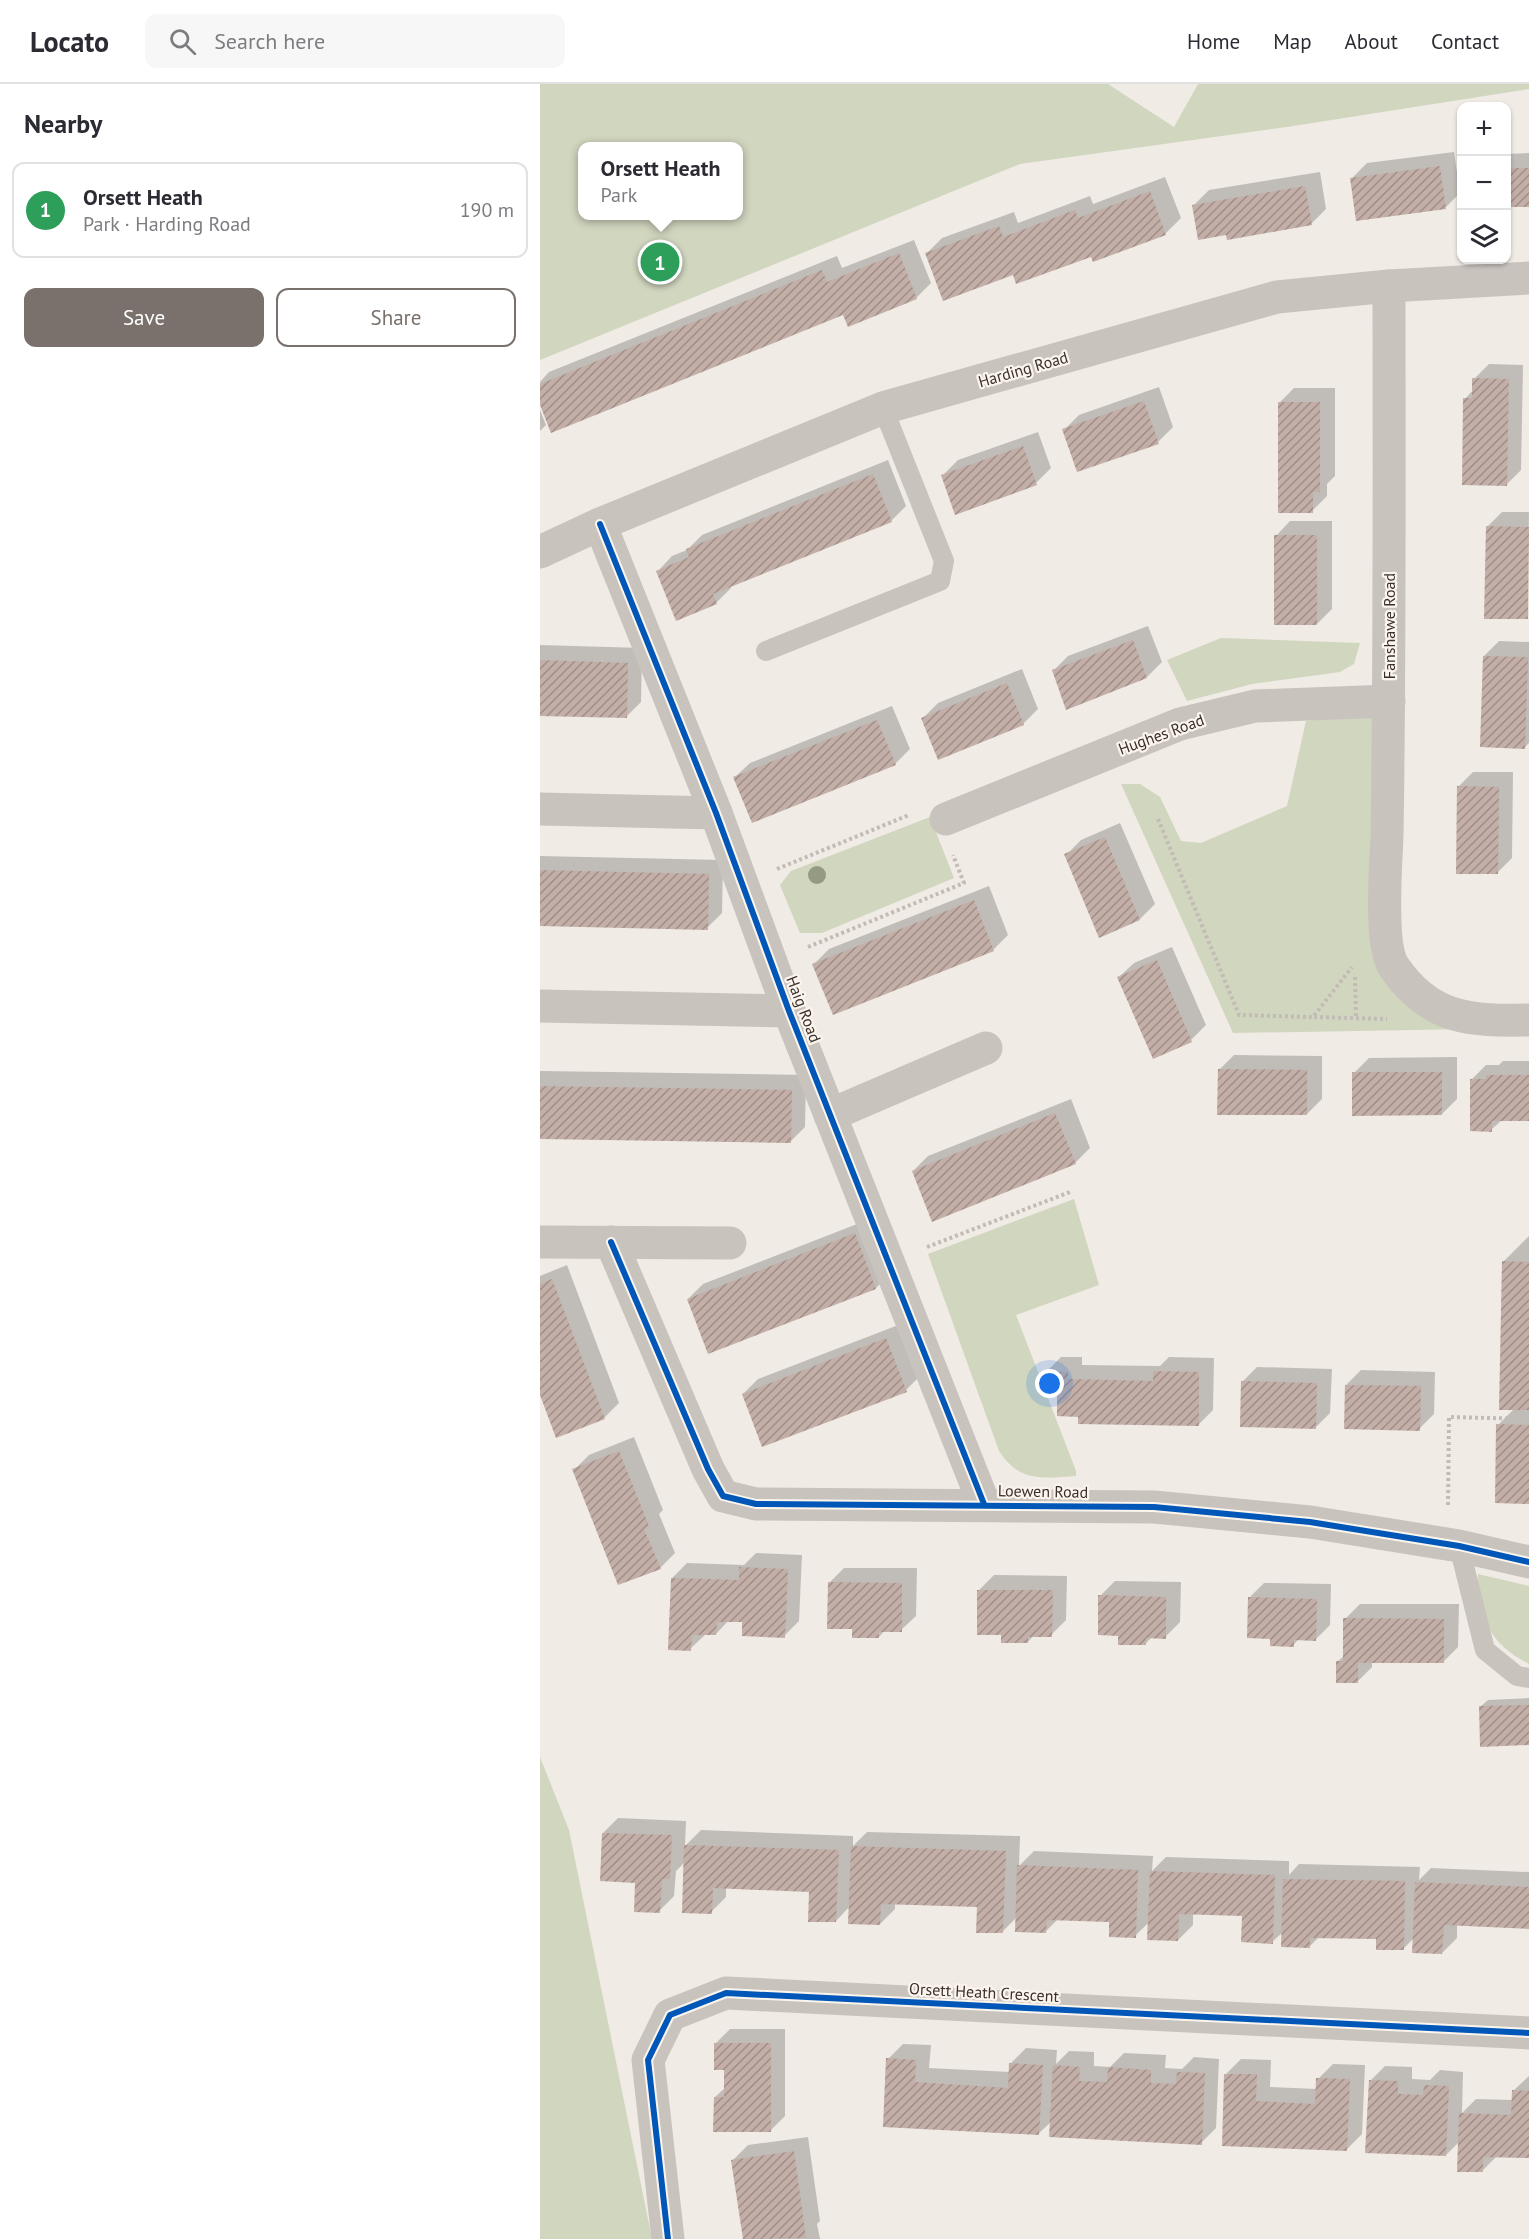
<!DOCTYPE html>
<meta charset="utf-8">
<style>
:root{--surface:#fff;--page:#f7f7f7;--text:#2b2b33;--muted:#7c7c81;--line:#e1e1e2;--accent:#7a716c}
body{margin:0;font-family:"PT Sans",sans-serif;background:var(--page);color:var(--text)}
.controls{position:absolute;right:18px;top:18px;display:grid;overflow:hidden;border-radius:12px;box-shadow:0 2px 4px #0004}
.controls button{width:54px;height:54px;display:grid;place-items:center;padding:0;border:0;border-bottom:2px solid var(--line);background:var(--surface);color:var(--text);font:30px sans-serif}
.you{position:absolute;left:510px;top:1300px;width:21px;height:21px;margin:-15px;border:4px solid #fff;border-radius:50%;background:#1a73e8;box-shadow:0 0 0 9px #1a73e833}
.badge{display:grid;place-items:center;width:39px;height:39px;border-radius:50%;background:var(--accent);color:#fff;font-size:20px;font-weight:700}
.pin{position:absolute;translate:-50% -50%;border:3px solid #fff;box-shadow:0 2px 6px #0006}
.popup{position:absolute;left:38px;top:58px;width:165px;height:78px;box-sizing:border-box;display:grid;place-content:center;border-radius:12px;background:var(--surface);filter:drop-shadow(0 2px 4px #0005);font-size:20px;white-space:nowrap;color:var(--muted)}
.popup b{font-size:22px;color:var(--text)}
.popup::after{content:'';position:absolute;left:50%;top:100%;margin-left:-12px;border:12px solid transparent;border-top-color:var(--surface)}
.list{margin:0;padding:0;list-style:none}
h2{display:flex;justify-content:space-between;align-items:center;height:78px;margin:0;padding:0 24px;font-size:26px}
h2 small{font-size:20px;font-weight:400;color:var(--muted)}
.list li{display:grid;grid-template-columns:39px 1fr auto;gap:18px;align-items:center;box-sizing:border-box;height:96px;margin:0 12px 12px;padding:0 12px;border:2px solid var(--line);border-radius:12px}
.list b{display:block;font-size:22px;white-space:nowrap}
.list p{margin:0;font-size:20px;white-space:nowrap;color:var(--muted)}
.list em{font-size:20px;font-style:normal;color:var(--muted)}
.actions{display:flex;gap:12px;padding:18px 24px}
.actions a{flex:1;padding:14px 0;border:2px solid var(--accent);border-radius:12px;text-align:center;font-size:21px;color:var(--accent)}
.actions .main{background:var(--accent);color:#fff}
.icon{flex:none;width:33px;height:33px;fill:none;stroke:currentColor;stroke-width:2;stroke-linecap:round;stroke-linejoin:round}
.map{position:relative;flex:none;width:989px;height:2155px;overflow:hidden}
header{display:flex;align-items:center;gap:36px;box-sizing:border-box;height:84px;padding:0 30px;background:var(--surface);border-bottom:2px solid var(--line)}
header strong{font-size:28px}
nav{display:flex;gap:33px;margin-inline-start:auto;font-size:21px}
.search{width:420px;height:54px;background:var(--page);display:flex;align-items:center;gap:15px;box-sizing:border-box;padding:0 21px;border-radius:12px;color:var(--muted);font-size:22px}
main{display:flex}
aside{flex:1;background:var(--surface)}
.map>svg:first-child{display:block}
.green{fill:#d1d6bf;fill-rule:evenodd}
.shadow{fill:#0003}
.building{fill:url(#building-hatch)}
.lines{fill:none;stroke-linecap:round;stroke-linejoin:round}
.path{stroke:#c2bbb6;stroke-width:4;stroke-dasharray:3 3;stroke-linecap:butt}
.service{stroke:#c9c3be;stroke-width:20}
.minor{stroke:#c9c3be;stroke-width:33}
.cycleway-casing{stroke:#fbf5ee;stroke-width:10}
.cycleway{stroke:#0057b8;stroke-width:6}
.tree{fill:#959b80}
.labels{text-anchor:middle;stroke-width:4.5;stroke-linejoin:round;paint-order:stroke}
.street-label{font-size:16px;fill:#3b302b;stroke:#fbf5ee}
</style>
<header>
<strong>Locato</strong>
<div class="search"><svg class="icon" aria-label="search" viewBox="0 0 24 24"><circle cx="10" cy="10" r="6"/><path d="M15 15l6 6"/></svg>Search here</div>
<nav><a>Home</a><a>Map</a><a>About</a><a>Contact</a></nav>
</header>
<main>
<aside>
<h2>Nearby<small></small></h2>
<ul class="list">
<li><span class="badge" style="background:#2e9e5b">1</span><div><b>Orsett Heath</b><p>Park · Harding Road</p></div><em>190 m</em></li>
</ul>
<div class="actions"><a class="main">Save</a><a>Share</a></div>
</aside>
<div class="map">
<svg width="989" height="2155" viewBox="0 0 989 2155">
<defs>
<pattern id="building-hatch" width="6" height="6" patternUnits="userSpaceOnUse" patternTransform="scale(1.5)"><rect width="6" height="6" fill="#c3afa7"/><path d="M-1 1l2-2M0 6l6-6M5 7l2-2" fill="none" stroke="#a08f88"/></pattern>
</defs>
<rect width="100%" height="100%" fill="#f0ebe5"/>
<!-- green -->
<g class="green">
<path d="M0 0H568L634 43 658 0H989V5L747 43 480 80 0 276ZM42 63H198V132H42Z"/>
<polygon points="681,554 820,559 814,580 800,588 712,600 647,617 627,576"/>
<polygon points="834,629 836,844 931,945 693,949 581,700 600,700 620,713 641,757 661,759 747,722 766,637"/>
<polygon points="390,733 414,794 282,849 260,849 240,801 251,787"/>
<path d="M534 1115 559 1201 476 1231 536 1387V1392C502 1394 480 1399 459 1367L388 1170Z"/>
<path d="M938 1490 989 1502V1580C951 1561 936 1532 938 1490Z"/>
<polygon points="0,1673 29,1746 112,2155 0,2155"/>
</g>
<!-- shadow -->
<g class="shadow">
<polygon points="914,68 920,109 905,124 812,94 827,79"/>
<polygon points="989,69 989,121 966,122 966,70"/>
<polygon points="780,88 786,125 771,140 687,149 654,121 669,106"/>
<polygon points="625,93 641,134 626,149 554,176 551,171 474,189 387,169 402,154 474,128 478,139 550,112 553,120"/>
<polygon points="374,156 391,199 376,214 304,229 0,317 0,298 9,288 297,172 302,184"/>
<polygon points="949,280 983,281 981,386 966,401 925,315 933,306 934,295"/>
<polygon points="619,303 633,343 618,358 524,346 539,331"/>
<polygon points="754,304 795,304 795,392 787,400 787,412 772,427 739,319"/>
<polygon points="0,326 6,341 0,347"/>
<polygon points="498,348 511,384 496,399 403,391 418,376"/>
<polygon points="348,376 366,422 351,437 190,502 191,504 176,519 118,487 132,472 147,466 162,451"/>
<polygon points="962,428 989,428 987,534 947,443"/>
<polygon points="750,437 792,437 792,525 777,540 736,452"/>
<polygon points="608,542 622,578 607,593 513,587 528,572"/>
<polygon points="959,557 989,558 989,659 985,663 944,572"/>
<polygon points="0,561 102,564 101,618 86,633 0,630"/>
<polygon points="482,585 498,625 483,640 383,634 398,619"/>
<polygon points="352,622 370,665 355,680 195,693 210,679"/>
<polygon points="933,688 973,688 972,774 957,789 918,703"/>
<polygon points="580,739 615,820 600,835 560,852 526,771 541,756"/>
<polygon points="0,772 183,776 182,829 167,844 0,841"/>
<polygon points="449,802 468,851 453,866 274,880 289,865"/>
<polygon points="632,863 666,941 651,956 579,893 594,879"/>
<polygon points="694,971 782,972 782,1015 767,1030 679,986"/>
<polygon points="917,973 917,1015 902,1030 814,989 829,974"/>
<polygon points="963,977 989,977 989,1035 963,1035 951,1046 931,996 946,981 959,981"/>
<polygon points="0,987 266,991 265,1043 250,1058 0,1053"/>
<polygon points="531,1015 550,1064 535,1079 373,1087 388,1072"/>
<polygon points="330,1135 351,1189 336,1204 169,1268 148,1215 163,1200"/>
<polygon points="989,1152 989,1418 958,1341 974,1325 963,1178"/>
<polygon points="27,1181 79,1319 64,1334 0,1307 0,1192"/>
<polygon points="361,1240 381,1291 366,1306 203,1310 218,1295"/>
<polygon points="521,1273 542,1273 542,1281 620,1282 629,1273 674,1274 673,1326 658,1341 540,1331 518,1308 506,1288"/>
<polygon points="717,1283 792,1285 790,1329 775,1344 702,1298"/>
<polygon points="821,1286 895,1288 894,1330 879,1345 806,1301"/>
<polygon points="94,1353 123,1426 119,1430 135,1469 120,1484 34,1386 49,1371"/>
<polygon points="216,1469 262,1471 259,1537 244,1552 204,1537 189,1536 176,1550 166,1550 150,1565 132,1494 147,1479 204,1481"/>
<polygon points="304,1484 377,1484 376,1532 361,1546 345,1546 339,1553 313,1544 289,1499"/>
<polygon points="454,1491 527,1492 526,1536 511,1551 494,1551 488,1558 463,1550 439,1506"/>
<polygon points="575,1497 641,1498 640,1538 625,1553 612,1553 605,1560 580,1551 560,1512"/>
<polygon points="724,1499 791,1500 790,1541 775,1556 759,1555 753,1561 731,1553 709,1514"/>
<polygon points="820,1520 919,1520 918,1563 903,1578 832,1577 832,1583 817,1598 797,1578 805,1571 805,1535"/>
<polygon points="989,1614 989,1660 940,1623 948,1616"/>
<polygon points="78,1734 146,1737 145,1762 161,1746 313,1752 313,1762 327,1748 480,1752 479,1782 494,1767 613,1772 612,1787 626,1773 749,1777 749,1791 759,1780 880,1783 879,1796 891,1784 989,1788 989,1843 917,1840 917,1854 902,1869 874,1854 863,1865 837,1853 780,1852 770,1862 743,1848 732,1858 704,1831 653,1829 653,1841 638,1856 609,1838 595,1852 571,1837 518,1835 505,1848 477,1833 462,1848 438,1822 355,1819 355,1825 340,1840 310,1822 296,1837 271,1806 186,1803 186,1813 171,1828 145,1778 136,1787 134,1812 119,1827 63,1749"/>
<polygon points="190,1945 245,1945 245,2032 230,2047 175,2013 186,2003 186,1985 175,1960"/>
<polygon points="363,1960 391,1961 389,1984 470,1988 471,1979 486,1964 517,1966 516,1980 529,1967 554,1968 554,1982 570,1983 584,1969 626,1971 625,1984 642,1985 654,1973 679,1975 676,2044 661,2059 512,2037 498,2050 344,2042 348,1975"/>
<polygon points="701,1975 731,1976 730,2003 777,2005 778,1995 793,1980 825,1981 822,2050 807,2065 683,2060 686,1990"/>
<polygon points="845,1982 872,1983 872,1995 890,1996 900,1986 923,1988 922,2029 936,2015 973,2016 973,2007 989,1992 989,2073 957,2072 942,2087 920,2057 906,2071 830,1997"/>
<polygon points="268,2053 280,2137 277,2140 280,2155 204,2155 193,2076 208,2061"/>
</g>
<!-- building -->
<g class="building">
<polygon points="900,82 906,125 816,137 810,94"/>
<rect x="966" y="84" width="23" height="39"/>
<polygon points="765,102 772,141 687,156 686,151 658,156 652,121"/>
<polygon points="610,107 626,151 553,178 551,173 476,200 473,191 403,217 385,169 459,142 463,153 535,126 538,134"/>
<polygon points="359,169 377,215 308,243 303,231 11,349 0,321 0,300 282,186 287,198"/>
<polygon points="932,294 969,295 967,402 922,401 923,314 932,314"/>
<polygon points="604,317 619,360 537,388 522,345"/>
<polygon points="738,318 780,318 780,408 773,408 773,429 738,429"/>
<polygon points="483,362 497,401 415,431 401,391"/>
<polygon points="333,390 352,438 173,510 177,520 136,537 116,487 149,473 146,465"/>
<polygon points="946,442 989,443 988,535 944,535"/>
<rect x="734" y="451" width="43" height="90"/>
<polygon points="593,556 607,594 526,626 512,586"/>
<polygon points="943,572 988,573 985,665 940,663"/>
<polygon points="0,576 88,579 87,634 0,632"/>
<polygon points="467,599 484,641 398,676 381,634"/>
<polygon points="337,636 356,681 212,739 193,693"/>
<polygon points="917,702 959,703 958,790 916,790"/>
<polygon points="565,753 600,836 559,854 524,770"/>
<polygon points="0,786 169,790 168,846 0,842"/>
<polygon points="434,816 454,867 293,931 272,880"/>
<polygon points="617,876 652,958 613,975 577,893"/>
<polygon points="678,985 767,986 767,1031 677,1031"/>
<polygon points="812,988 902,988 902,1031 812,1032"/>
<polygon points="946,991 989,991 989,1037 952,1037 952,1048 930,1047 930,995 946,995"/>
<polygon points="0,1002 252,1006 251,1059 0,1055"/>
<polygon points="515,1029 536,1080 392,1138 372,1087"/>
<polygon points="315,1149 336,1205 168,1270 147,1215"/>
<polygon points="962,1177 989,1178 989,1326 959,1326"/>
<polygon points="12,1195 65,1335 16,1354 0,1311 0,1200"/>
<polygon points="346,1254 367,1308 222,1363 202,1310"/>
<polygon points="504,1287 528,1288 528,1295 613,1297 613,1287 659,1288 659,1342 538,1340 538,1333 517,1332 517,1309 504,1308"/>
<polygon points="701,1297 777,1299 776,1345 700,1343"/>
<polygon points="805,1301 881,1302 880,1347 804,1345"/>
<polygon points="956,1340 989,1341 989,1420 955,1419"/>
<polygon points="79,1367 109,1442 104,1445 121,1485 78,1501 32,1385"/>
<polygon points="199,1483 248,1485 245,1554 202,1552 202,1538 177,1538 176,1551 152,1551 151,1567 128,1566 131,1494 199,1496"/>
<polygon points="288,1498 362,1499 362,1548 339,1548 339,1554 312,1554 312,1545 287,1545"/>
<polygon points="437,1506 513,1506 512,1553 488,1553 488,1559 461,1559 461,1551 437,1551"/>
<polygon points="558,1511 626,1513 626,1555 606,1554 606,1561 578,1561 578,1552 558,1551"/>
<polygon points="708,1513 777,1515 776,1557 754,1556 754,1563 730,1562 730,1555 707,1554"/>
<polygon points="803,1534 904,1535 904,1579 818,1579 818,1599 796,1599 796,1577 803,1577"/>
<polygon points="989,1621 989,1661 940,1663 939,1622"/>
<polygon points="62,1749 132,1751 130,1795 122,1795 120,1829 94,1828 95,1799 60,1797"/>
<polygon points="144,1761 299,1766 296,1838 268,1838 269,1808 173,1804 172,1830 142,1829"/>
<polygon points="311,1762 466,1767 463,1849 436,1849 437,1823 341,1820 340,1841 308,1840"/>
<polygon points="477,1781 598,1786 596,1854 569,1853 569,1838 507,1836 506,1849 475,1848"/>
<polygon points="610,1787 735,1791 733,1860 701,1858 702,1832 639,1830 638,1857 607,1856"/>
<polygon points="743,1795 865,1797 864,1866 836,1866 836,1855 770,1854 770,1864 741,1863"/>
<polygon points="875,1798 989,1803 989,1845 904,1841 902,1870 872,1869"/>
<polygon points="174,1959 231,1959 231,2048 173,2048 174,2013 184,2013 184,1986 174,1986"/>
<polygon points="346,1974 376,1976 375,1998 468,2004 469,1979 503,1981 499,2051 343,2043"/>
<polygon points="513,1981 540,1983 539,1997 567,1998 568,1983 611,1986 611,1999 636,2000 637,1988 665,1989 662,2061 509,2053"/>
<polygon points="684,1990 717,1990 716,2017 775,2020 776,1994 810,1995 807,2067 682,2062"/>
<polygon points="829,1996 858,1997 858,2010 883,2011 884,2001 909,2002 906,2072 825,2069"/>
<polygon points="972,2006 989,2007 989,2074 943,2073 943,2088 917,2088 919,2029 971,2031"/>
<polygon points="254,2067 266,2154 203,2155 191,2076"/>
</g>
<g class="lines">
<!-- path -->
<g class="path">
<polyline points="618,735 699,931 773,933 812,883"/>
<polyline points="237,785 369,731"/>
<polyline points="268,863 424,799 413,771"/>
<polyline points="815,893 816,934"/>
<polyline points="774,933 847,935"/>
<polyline points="387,1163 530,1108"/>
<polyline points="908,1421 909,1333 989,1335"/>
</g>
<!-- service -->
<g class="service">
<polyline points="226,567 400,497 404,477 343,324"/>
<polyline points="919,1462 945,1566 977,1592 989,1594"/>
</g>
<!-- minor -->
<g class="minor">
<path d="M849 202C849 385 850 569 847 752 846 781 839 861 854 883 890 936 931 937 989 936"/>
<polyline points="60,440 176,729 249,927 444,1420"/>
<polyline points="0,468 60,440 343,324 737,213 849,202 989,194"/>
<polyline points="0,725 176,729"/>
<polyline points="406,735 640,640 715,622 849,617"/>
<polyline points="0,922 249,927"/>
<polyline points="290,1031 446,964"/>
<polyline points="0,1158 190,1159"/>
<polyline points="71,1158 168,1385 183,1412 216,1420 614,1423 770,1438 919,1462 989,1478"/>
<polyline points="128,2155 108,1976 130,1931 186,1909 989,1949"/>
</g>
<!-- cycleway casing -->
<g class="cycleway-casing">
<g id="cycleway">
<polyline points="60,440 176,729 249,927 444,1420"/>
<polyline points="71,1158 168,1385 183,1412 216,1420 614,1423 770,1438 919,1462 989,1478"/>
<polyline points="128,2155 108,1976 130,1931 186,1909 989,1949"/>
</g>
</g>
<!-- cycleway -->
<use href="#cycleway" class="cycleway"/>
</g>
<!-- trees -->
<circle class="tree" cx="277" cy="791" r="9"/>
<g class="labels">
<!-- street labels -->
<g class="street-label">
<text transform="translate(483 285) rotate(-16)" y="6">Harding Road</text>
<text transform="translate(849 542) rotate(-90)" y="6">Fanshawe Road</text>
<text transform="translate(621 650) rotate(-20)" y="6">Hughes Road</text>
<text transform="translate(264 925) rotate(69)" y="6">Haig Road</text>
<text transform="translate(503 1407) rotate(1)" y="6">Loewen Road</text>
<text transform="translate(444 1908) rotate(3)" y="6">Orsett Heath Crescent</text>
</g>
</g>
</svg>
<div class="controls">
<button>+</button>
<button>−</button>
<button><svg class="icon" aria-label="layers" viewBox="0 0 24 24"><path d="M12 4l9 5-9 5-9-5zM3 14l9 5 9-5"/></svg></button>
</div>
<div class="you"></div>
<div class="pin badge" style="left:120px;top:178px;background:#2e9e5b">1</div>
<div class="popup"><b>Orsett Heath</b>Park</div>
</div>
</main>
